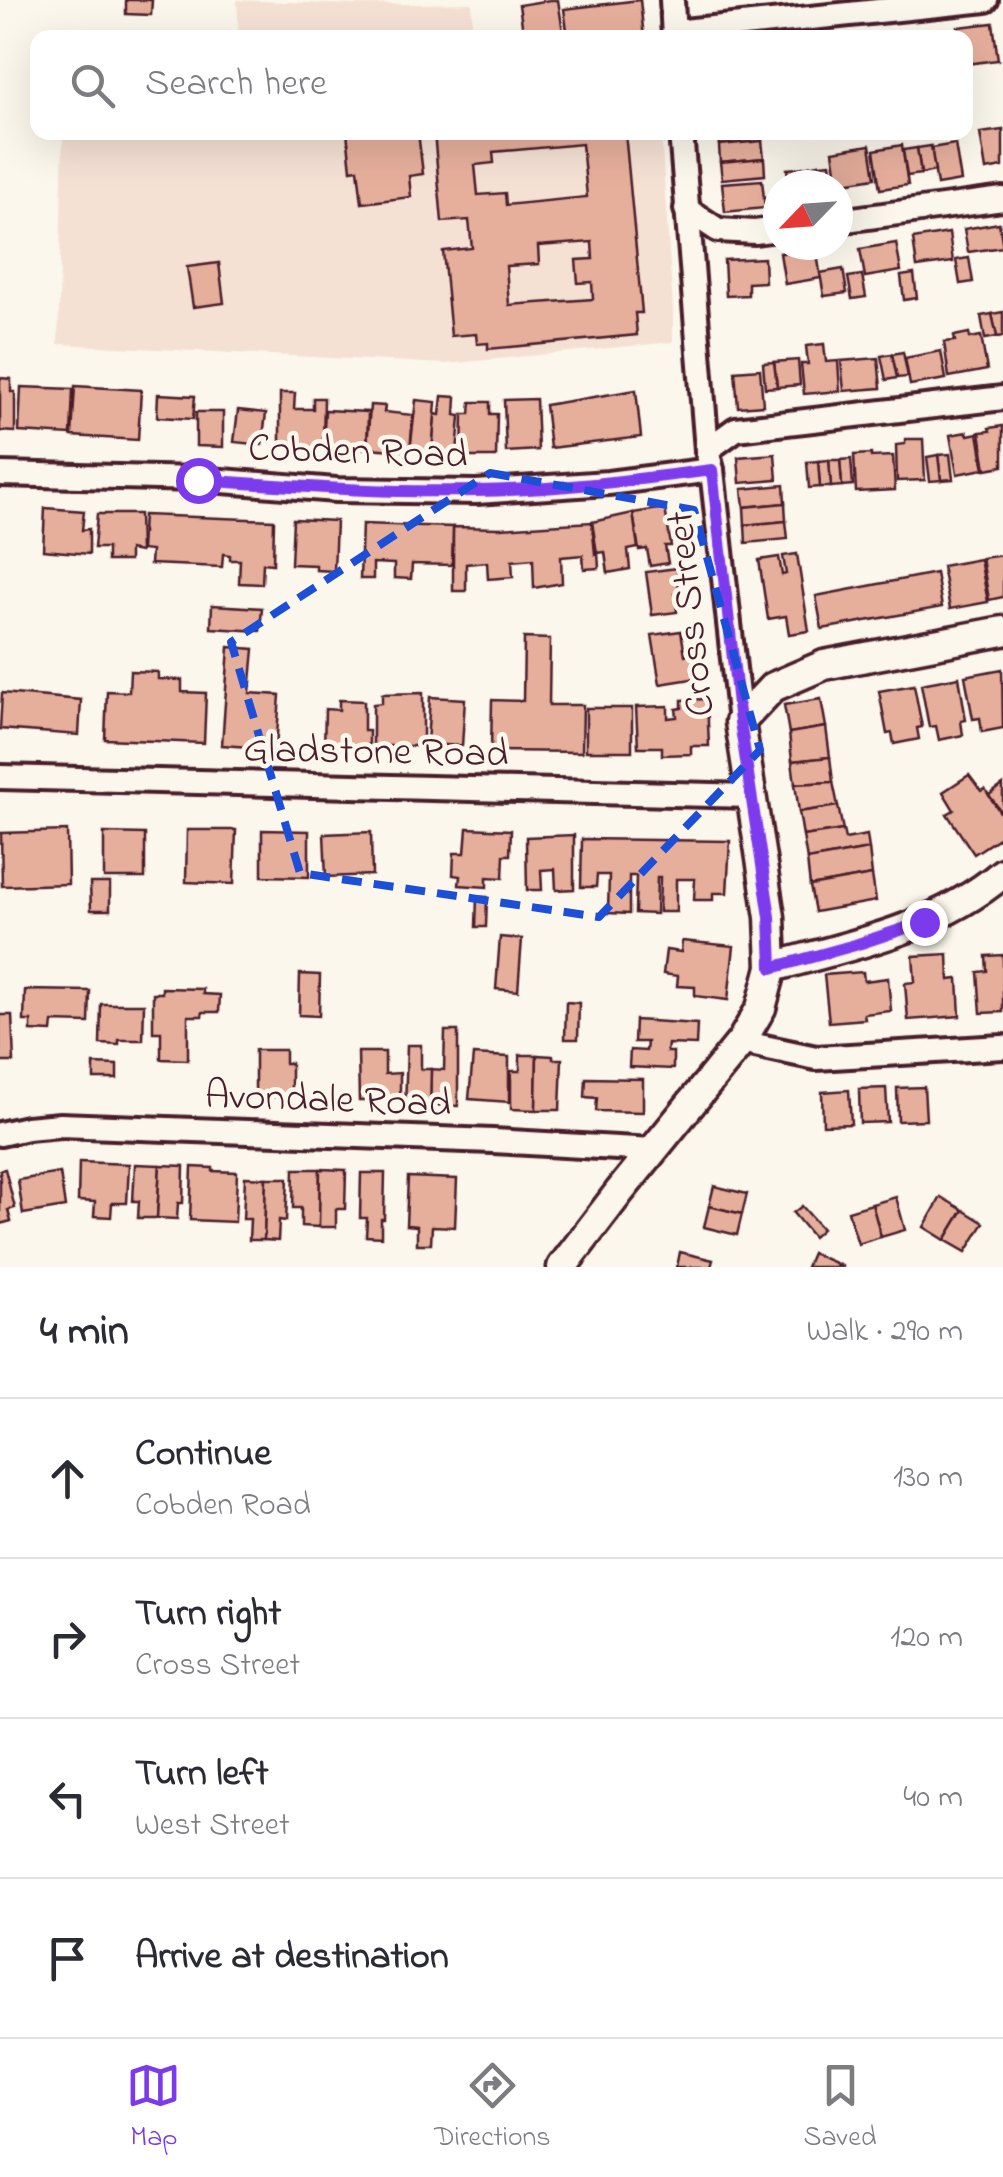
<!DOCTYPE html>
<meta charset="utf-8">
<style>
:root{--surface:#fff;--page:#f7f7f7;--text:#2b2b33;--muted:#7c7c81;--line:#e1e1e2;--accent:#7c3aed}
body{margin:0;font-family:"Indie Flower",sans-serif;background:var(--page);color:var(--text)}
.compass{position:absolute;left:763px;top:170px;width:90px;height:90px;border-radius:50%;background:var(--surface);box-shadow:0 10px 40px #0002;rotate:245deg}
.stop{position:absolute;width:30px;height:30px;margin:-22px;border:8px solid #7c3aed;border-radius:50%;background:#fff}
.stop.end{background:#7c3aed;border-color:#fff;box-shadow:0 2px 10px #0008}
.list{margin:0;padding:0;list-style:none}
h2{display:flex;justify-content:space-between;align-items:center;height:130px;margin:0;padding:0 40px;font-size:42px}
h2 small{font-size:32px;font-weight:400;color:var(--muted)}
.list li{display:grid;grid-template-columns:65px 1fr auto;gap:30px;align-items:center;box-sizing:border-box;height:160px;padding:0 40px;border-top:2px solid var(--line)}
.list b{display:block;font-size:38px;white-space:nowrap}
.list p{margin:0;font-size:32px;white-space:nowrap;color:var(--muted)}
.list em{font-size:32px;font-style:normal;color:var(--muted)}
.icon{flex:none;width:55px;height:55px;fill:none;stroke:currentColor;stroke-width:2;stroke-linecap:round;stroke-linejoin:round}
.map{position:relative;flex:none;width:1003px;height:1267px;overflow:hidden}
.search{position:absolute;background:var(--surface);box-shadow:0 10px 40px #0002;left:30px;right:30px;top:30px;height:110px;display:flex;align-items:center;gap:25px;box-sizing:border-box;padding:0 35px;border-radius:20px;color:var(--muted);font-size:38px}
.sheet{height:770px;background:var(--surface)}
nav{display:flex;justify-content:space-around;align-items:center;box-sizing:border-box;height:140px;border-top:2px solid var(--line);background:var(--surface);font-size:28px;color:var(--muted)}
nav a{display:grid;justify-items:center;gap:5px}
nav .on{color:var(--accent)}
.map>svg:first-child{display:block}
.built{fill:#f5e1d4}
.building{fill:#e6af9c;stroke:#4a1f2b;stroke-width:2.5;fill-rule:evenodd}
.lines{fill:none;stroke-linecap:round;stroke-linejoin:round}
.minor-casing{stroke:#4a1f2b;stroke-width:30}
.tertiary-casing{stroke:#4a1f2b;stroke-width:35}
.minor{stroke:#fbf7ec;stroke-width:22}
.tertiary{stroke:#fbf7ec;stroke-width:28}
.route{stroke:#7c3aed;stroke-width:12}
.marked{fill:none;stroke:#1d4ed8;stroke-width:8;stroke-dasharray:20 12;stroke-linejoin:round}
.labels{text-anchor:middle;stroke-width:9;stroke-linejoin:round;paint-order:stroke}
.street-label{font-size:40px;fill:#4a1f2b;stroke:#fbf7ec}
</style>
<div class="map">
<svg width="1003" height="1267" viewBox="0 0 1003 1267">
<rect width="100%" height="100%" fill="#fbf7ec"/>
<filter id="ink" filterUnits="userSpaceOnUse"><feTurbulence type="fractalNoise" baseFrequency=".01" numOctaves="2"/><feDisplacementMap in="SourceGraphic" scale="20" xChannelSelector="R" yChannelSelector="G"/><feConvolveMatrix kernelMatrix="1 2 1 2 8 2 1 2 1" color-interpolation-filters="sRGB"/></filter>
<g filter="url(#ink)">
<!-- built -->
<g class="built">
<polygon points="237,0 355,5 472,3 472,37 239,37"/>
<polygon points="63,133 661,133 673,310 673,342 446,364 58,344"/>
</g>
<!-- building -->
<g class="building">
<polygon points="126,0 152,0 151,15 126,14"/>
<polygon points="550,0 558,0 564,38 524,38 519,5"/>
<polygon points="640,0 644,38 568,38 564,9"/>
<polygon points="993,23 998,60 966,64 966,38 959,38 958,27"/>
<polygon points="1003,130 1003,167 986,170 980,133"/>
<polygon points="347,132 418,132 423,174 409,176 411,197 362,203 358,169 351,170"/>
<path d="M434 132H625L642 313H635L637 335 488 349V343L477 344 476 334 451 336 443 251 472 248 469 220 442 222ZM582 144 587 197 506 205 505 193 478 195 475 165 494 163 493 152ZM592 242 593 259 576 260 578 283 592 282 593 299 509 305 506 266 539 264 538 246Z"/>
<polygon points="718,132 762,132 762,141 719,145"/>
<polygon points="762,141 764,158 720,162 719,145"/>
<polygon points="955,144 961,181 937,185 931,148"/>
<polygon points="870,145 875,178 838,184 833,151"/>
<polygon points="902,145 908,185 880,189 874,150"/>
<polygon points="931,146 935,171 921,174 917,148"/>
<polygon points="917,148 921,174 907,176 903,150"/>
<polygon points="764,158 765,175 722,179 720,162"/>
<polygon points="830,163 833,185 823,185 819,164"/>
<polygon points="819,164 823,185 812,185 809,166"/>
<polygon points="809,166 812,185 801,185 798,168"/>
<polygon points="798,168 801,185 789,185 787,169"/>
<polygon points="762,180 765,208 725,212 722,183"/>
<polygon points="999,223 1003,247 968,252 964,229"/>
<polygon points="949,233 953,262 917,267 913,239"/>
<polygon points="896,243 901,271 865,277 860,249"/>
<polygon points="799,246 799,250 816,248 821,278 785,284 780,253 783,253 782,249"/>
<polygon points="764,258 765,282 748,283 748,295 726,296 724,260"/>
<polygon points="969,258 973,282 960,284 956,260"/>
<polygon points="219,263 224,303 193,307 187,267"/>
<polygon points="843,269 847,293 824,296 820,273"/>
<polygon points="914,274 917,298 904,300 901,276"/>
<polygon points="862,275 866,297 852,299 848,277"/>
<polygon points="1003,312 1003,336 997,337 992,314"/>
<polygon points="992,314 997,337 985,339 981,316"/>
<polygon points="969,333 970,338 981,336 987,370 949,377 944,342 955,341 954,336"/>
<polygon points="824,344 826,362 838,361 840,391 804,394 801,364 808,364 806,346"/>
<polygon points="941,351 946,379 910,385 905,358"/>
<polygon points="903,352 908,377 897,378 892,354"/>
<polygon points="892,354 897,378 886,380 881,356"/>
<polygon points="878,358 881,388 844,391 841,361"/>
<polygon points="798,360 800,385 777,387 774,362"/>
<polygon points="774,362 777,387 765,388 763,363"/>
<polygon points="760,369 763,405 738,407 735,371"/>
<polygon points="0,378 11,379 11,392 15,392 15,432 0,431"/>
<polygon points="75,386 141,390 138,440 72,436"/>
<polygon points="21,387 73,389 71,435 19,432"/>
<polygon points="636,390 641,437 550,448 545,405"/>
<polygon points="280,393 295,393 294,409 313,409 313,398 324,398 323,448 280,447"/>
<polygon points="158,394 195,396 193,419 157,417"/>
<polygon points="442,396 456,397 455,415 460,416 457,454 432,452 435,414 440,415"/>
<polygon points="536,399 538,450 506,452 504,400"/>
<polygon points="416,400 436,402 432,452 410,451"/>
<polygon points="471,402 490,402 490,414 497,414 496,457 462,457 463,414 470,414"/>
<polygon points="370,405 385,406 384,412 413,415 410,451 367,448"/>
<polygon points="238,410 266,413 262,445 234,442"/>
<polygon points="325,410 368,412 367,449 323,448"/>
<polygon points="196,412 223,412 223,447 196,446"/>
<polygon points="1003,426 1003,466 986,469 980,432 990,431 989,428"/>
<polygon points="967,432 968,435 978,433 984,469 957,474 950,435"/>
<polygon points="905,439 923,439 925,480 897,481 896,445 905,444"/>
<polygon points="775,454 777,480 740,483 738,457"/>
<polygon points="871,454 871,457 893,456 895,490 856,492 854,455"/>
<polygon points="950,454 953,479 941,480 938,455"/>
<polygon points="938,455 941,480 930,481 927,457"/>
<polygon points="851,459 853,485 842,486 840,460"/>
<polygon points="829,460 840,460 842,486 831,487"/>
<polygon points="829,460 831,487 820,487 818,461"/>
<polygon points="818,461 820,487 809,488 807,462"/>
<polygon points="784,485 785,503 744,507 742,489"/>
<polygon points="785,503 786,521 745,525 744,507"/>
<polygon points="45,508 84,511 82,530 89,529 89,554 43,550"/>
<polygon points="665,508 671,546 665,546 668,563 650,566 647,549 639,550 633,513"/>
<polygon points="633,513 638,548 628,550 630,569 608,573 605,552 597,553 592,522"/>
<polygon points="97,514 139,514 140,552 129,550 129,561 107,561 107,548 94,548"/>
<polygon points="143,515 274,520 273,564 263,563 262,584 239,583 240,560 230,560 230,555 223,554 222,567 150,564 151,551 141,550"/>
<polygon points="293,519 336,521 334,571 316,570 316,565 291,564"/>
<polygon points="786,521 788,539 746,543 745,525"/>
<polygon points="592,522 595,554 598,553 599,568 584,569 583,555 561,557 562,583 534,588 533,559 512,561 513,577 488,579 487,562 466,564 466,591 453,591 453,527 500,528"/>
<polygon points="362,524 453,527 452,565 412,564 411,579 394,578 394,564 373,563 373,579 360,579"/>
<polygon points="797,554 809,631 789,634 786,616 768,619 759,560 779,557 782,575 786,574 783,556"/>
<polygon points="1003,555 1003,597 989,600 982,558"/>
<polygon points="980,559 988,602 950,609 942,566"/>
<polygon points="677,568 679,593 675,594 677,612 652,615 646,572"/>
<polygon points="936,573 942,607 822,629 816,596"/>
<polygon points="212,605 262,608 260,631 211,628"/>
<polygon points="681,631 685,655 694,654 698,678 660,684 652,635"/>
<polygon points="524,638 550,639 549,705 583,705 582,752 491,751 492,700 523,701"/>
<polygon points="229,647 254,649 250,693 280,695 276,749 222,745"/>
<polygon points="1002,669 1003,728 982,732 980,718 973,719 965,676"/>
<polygon points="130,671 158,672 158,679 182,680 182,692 206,693 204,743 105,739 107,691 129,692"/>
<polygon points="959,677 966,720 961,721 963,735 939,740 936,726 929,727 921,684"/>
<polygon points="914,685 922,727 917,728 919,739 894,744 892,733 887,734 879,691"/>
<polygon points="2,693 81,700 79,735 0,729"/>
<polygon points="423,693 423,746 373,746 373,704 382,703 382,694"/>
<polygon points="430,697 465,699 462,746 427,744"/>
<polygon points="707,699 709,746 691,746 691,754 662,755 662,747 638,747 636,707 668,706 668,718 677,717 676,709 682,708 682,700"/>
<polygon points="821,699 826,727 789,733 784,705"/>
<polygon points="339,700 364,701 364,731 369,731 369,751 324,750 325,709 339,710"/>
<rect x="586" y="708" width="46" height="43"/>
<polygon points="826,727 830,757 792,761 789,733"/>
<polygon points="830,757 833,782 795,784 792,761"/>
<polygon points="969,775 981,791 985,789 1003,817 1003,835 974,854 947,814 954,810 943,792"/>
<polygon points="833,782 838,806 799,812 795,784"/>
<polygon points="1003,785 1003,814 989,795"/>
<polygon points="838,806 843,830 803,836 799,812"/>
<polygon points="467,828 511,830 510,855 504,855 503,878 487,877 487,887 459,885 460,876 453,875 454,853 465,853"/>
<polygon points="187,830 236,830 234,884 186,882"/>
<polygon points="262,830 309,831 309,877 262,876"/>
<polygon points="843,830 845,839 867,835 869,849 807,860 803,836"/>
<polygon points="67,831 68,884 2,886 1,833"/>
<polygon points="371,832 372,875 326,877 324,834"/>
<polygon points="104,833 145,834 145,878 104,878"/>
<polygon points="574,835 574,889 556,890 555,869 541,870 542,890 527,890 526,837"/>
<polygon points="582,839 730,841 727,893 713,893 713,900 694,900 695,879 676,879 676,912 659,912 660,877 657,877 656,914 635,913 636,876 629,876 629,914 608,913 609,875 597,875 596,887 581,887"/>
<polygon points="869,849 872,875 810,886 807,860"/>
<polygon points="872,875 876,901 815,912 810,886"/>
<polygon points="90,883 110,883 110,910 91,910"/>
<polygon points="477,897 487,897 486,927 476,927"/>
<polygon points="500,937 522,939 518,991 496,989"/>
<polygon points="682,941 734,946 728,1000 695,996 695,987 677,986 678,976 663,974 666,950 681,952"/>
<polygon points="948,954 949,980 958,979 960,1016 908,1020 905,983 915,982 913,956"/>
<polygon points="1003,955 1003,1012 981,1013 978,972 987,971 986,956"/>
<polygon points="863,972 864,981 888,978 891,1011 864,1014 865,1019 829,1022 824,975"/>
<polygon points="300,974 320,975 319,1016 299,1015"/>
<polygon points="162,988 203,989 203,994 220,995 219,1012 203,1012 202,1016 188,1016 188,1060 161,1059 161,1032 153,1032 153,993 162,993"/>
<polygon points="25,990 90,991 89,1023 53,1022 52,1032 31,1031 31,1021 24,1021"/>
<polygon points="566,1002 579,1003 578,1039 565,1039"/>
<polygon points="101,1004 144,1004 143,1040 119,1040 119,1045 100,1044"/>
<polygon points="0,1015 12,1015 14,1062 0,1062"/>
<polygon points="635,1020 697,1024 696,1045 668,1044 667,1052 673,1052 673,1069 629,1067 630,1050 646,1051 647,1042 634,1042"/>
<polygon points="445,1031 458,1031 458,1106 430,1105 431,1069 444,1070"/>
<polygon points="407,1045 421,1045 421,1069 431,1069 430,1111 405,1111"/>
<polygon points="255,1050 285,1050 285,1063 291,1063 291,1097 255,1097"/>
<polygon points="358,1052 385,1052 385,1074 400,1073 400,1101 359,1101"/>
<polygon points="473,1055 509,1057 509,1102 469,1099"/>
<polygon points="520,1055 537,1055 536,1110 511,1109 511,1071 520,1071"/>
<polygon points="537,1055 553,1056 553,1059 562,1059 560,1110 536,1110"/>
<polygon points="94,1064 117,1065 117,1079 94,1079"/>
<polygon points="586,1078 643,1079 643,1112 596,1111 597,1098 585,1097"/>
<polygon points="924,1087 926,1120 898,1121 897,1088"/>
<polygon points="886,1088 888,1122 860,1123 859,1089"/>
<polygon points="849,1090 851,1124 823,1125 822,1092"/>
<polygon points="79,1162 129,1164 127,1203 112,1203 111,1217 94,1216 95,1202 78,1201"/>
<polygon points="135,1164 160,1165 157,1218 138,1218 139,1201 133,1201"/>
<polygon points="160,1165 184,1166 183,1203 178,1203 177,1219 157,1218"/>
<polygon points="192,1167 213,1168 213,1171 237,1172 235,1222 190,1220"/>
<polygon points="5,1169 15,1208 8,1210 11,1221 0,1224 0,1170"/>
<polygon points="294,1169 320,1169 319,1227 301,1226 301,1208 293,1208"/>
<polygon points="320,1169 346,1170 345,1209 336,1209 336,1227 319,1227"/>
<polygon points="60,1173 65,1207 23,1214 18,1180"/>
<polygon points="361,1173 385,1173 384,1219 381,1219 381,1237 366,1236 367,1218 360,1218"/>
<polygon points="245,1177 266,1178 264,1240 249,1240 250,1219 243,1219"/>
<polygon points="408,1177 457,1179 455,1227 432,1226 431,1244 417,1244 417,1226 406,1225"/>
<polygon points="266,1178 288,1178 286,1221 279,1220 278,1241 264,1240"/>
<polygon points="714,1186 747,1194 742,1214 709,1206"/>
<polygon points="896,1197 905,1230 881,1237 872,1204"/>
<polygon points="941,1197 963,1210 945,1240 924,1227"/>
<polygon points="872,1204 881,1237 858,1244 848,1211"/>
<polygon points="709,1206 742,1214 737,1235 704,1227"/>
<polygon points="802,1206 822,1229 813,1237 793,1213"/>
<polygon points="963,1210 984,1223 966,1252 945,1240"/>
<polygon points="680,1252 713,1260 711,1267 677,1267"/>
<polygon points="812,1253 842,1266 842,1267 806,1267"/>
</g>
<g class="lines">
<!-- minor casing -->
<g class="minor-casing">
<g id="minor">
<polyline points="672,0 674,38"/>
<polyline points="674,32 986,0"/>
<polyline points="681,132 707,450 712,470 740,722"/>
<polyline points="686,209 718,230 755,232 778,229"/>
<polyline points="838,221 1003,199"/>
<polyline points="707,450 736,429 1003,398"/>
<polyline points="0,474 197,479 336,490 476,492 608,483 712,470"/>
<polyline points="0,777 751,796"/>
<polyline points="741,1042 816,1058 1003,1047"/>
<polyline points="0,1134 27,1128 60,1125 493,1141 653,1150"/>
</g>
</g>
<!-- tertiary casing -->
<g class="tertiary-casing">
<g id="tertiary">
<path d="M772 967C851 946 939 928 1003 873"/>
<polyline points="562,1267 620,1191 741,1042 761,1008 772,967 770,917 740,722 773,687 824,665 1003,631"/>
</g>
</g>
<!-- minor -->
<use href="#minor" class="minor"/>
<!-- tertiary -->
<use href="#tertiary" class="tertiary"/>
</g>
</g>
<g class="lines" filter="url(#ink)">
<!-- route -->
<path class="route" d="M198 480C290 486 382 493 475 491 554 490 634 480 712 470L740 722 770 917 772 968 855 945 924 922"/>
</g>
<!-- marked area -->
<path class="marked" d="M490 473 694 510 760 750 599 917 300 873 231 642Z"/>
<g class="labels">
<!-- street labels -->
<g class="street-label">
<text transform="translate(358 449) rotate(2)" y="14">Cobden Road</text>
<text transform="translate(688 614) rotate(-96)" y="14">Cross Street</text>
<text transform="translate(376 749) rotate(1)" y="14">Gladstone Road</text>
<text transform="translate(328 1097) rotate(2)" y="14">Avondale Road</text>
</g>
</g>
</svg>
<svg class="compass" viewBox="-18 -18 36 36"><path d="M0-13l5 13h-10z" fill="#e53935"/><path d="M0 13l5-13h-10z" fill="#7c7c81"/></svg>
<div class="stop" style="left:198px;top:480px"></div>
<div class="stop end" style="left:924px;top:922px"></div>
<div class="search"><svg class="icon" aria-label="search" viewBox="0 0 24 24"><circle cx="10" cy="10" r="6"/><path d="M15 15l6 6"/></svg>Search here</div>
</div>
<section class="sheet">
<h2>4 min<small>Walk · 290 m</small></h2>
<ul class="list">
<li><svg class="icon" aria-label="ahead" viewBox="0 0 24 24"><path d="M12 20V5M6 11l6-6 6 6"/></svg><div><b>Continue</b><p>Cobden Road</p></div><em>130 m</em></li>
<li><svg class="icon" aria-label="right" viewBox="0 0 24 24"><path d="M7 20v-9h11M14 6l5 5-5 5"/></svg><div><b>Turn right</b><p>Cross Street</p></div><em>120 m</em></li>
<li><svg class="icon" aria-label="left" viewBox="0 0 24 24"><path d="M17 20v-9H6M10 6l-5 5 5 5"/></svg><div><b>Turn left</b><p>West Street</p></div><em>40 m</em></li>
<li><svg class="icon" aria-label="arrive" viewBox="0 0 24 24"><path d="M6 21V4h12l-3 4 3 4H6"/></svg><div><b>Arrive at destination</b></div></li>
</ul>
</section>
<nav>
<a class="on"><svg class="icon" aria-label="map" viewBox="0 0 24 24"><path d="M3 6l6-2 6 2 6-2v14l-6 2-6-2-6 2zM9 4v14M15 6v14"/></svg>Map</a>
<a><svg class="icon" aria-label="directions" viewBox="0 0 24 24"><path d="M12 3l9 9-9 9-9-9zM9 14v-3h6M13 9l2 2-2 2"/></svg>Directions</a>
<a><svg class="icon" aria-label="saved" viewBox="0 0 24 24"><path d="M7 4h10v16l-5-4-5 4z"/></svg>Saved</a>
</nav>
